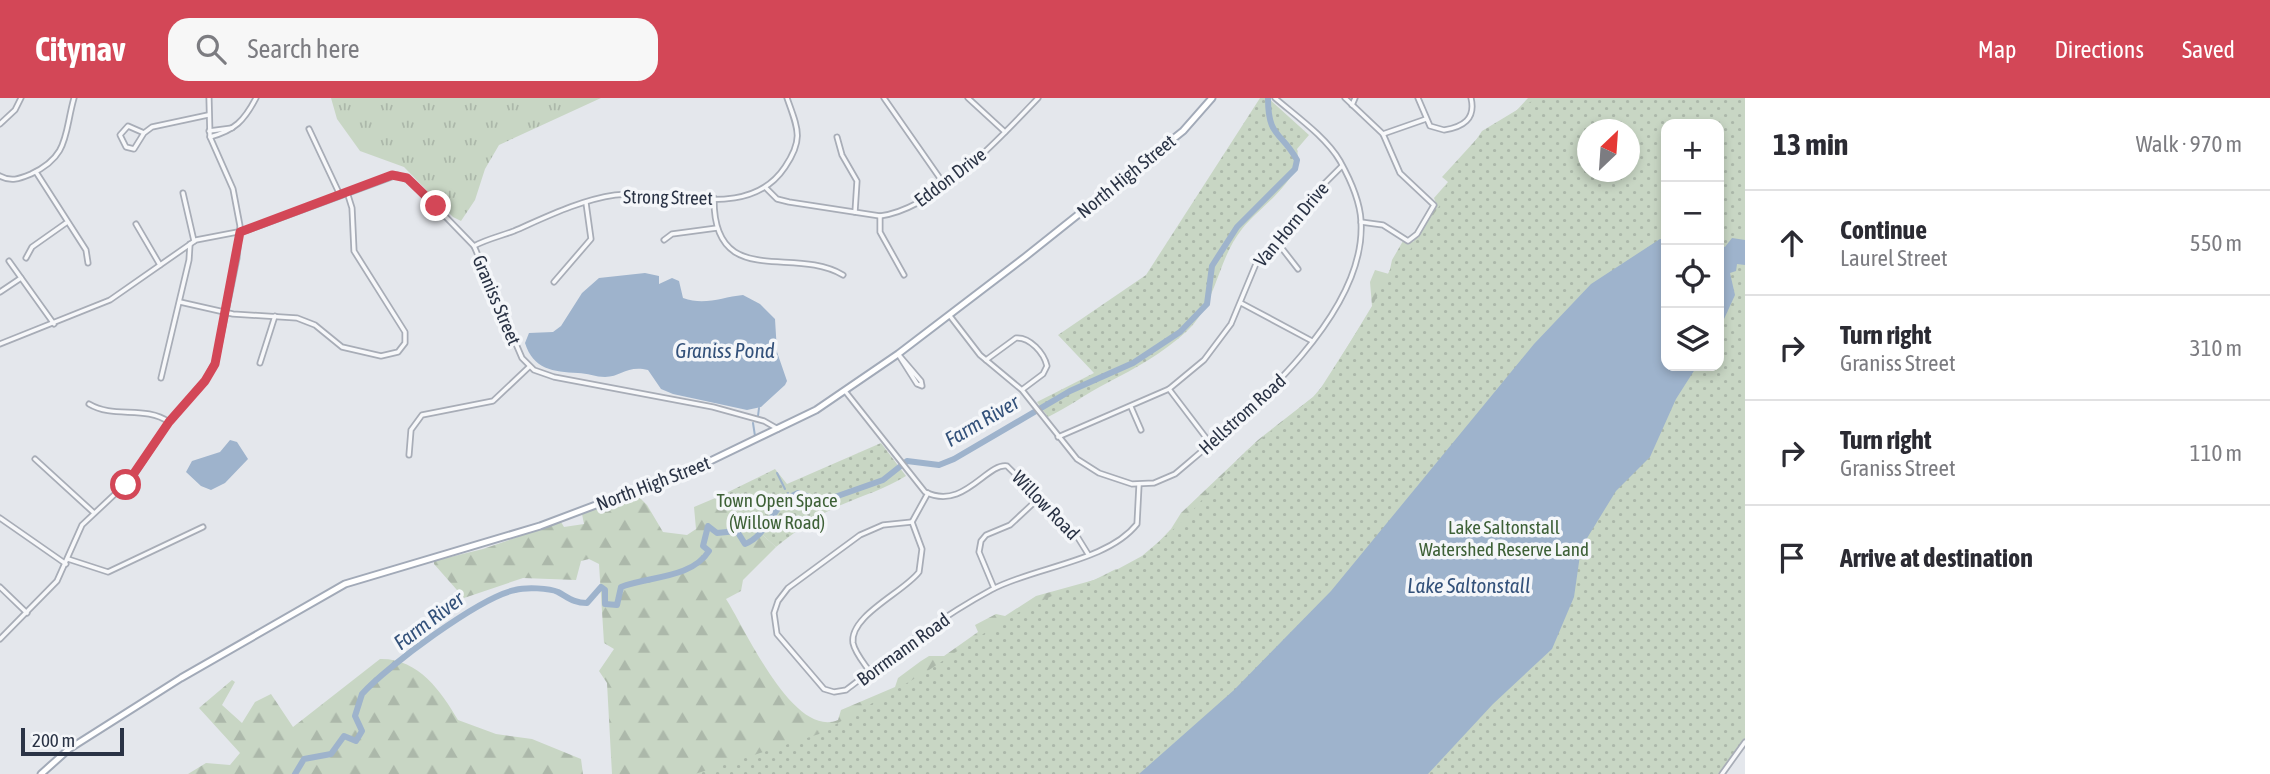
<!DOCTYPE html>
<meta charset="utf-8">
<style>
:root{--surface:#fff;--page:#f7f7f7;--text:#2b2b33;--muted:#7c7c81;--line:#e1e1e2;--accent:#d34757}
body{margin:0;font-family:"Asap Condensed",sans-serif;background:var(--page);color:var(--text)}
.controls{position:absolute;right:21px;top:21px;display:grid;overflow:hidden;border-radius:14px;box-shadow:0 4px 10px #0003}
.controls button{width:63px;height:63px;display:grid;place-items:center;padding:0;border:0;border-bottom:2px solid var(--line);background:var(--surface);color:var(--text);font:35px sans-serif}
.compass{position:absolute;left:1577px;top:21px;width:63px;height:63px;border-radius:50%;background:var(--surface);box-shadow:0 4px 10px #0003;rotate:25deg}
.scale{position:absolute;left:21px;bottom:18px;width:103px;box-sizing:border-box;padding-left:7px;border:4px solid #2a3345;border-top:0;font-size:19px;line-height:24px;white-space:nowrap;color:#2a3345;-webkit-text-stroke:5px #f4f6f9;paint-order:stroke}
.stop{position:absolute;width:21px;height:21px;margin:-16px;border:5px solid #d34757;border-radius:50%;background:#fff}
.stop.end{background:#d34757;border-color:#fff;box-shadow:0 2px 7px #0008}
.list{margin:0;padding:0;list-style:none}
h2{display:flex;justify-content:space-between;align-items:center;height:91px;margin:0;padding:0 28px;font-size:30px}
h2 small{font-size:23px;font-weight:400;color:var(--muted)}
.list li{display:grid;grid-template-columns:46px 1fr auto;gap:21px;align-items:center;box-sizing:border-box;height:105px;padding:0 28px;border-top:2px solid var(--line)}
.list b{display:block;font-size:26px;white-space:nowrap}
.list p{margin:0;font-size:23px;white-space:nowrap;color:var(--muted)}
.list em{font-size:23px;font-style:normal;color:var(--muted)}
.icon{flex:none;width:38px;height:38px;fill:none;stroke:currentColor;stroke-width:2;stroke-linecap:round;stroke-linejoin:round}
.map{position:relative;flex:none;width:1745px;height:676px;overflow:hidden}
header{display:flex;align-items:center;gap:42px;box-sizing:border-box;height:98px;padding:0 35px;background:var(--accent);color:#fff}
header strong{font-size:33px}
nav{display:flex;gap:38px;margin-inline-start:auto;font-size:24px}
.search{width:490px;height:63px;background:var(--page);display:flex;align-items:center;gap:18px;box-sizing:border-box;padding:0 24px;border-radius:21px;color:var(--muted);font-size:26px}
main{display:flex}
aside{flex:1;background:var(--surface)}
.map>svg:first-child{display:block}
.grass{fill:url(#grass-tufts)}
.forest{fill:url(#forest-firs);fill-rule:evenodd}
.park{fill:url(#park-dots);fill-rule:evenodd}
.water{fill:#9eb3cc}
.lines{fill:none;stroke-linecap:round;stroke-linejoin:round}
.stream{stroke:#9eb3cc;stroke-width:2}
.river{stroke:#9eb3cc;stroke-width:6}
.minor-casing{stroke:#a8adb7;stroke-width:7}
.major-casing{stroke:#a2aab8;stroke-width:9}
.minor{stroke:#f7f8fa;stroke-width:3.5}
.major{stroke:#fff;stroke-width:5}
.route{stroke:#d34757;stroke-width:9}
.labels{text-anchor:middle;stroke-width:7;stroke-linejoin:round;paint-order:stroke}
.street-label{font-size:19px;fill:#2a3345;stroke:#f4f6f9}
.park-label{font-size:19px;fill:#3e6137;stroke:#f4f6f9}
.water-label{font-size:21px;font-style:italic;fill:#33517a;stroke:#f4f6f9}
</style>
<header>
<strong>Citynav</strong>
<div class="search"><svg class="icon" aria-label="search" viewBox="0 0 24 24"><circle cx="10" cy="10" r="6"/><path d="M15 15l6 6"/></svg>Search here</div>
<nav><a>Map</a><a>Directions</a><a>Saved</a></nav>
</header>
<main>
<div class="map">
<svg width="1745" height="676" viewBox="0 0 1745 676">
<defs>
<pattern id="grass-tufts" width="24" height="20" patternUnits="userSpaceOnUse" patternTransform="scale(1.75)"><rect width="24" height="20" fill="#c8d6c4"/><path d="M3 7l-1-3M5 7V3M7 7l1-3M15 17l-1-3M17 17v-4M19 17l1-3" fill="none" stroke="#acb8aa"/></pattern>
<pattern id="forest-firs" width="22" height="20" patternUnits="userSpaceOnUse" patternTransform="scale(1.75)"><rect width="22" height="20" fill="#c8d6c4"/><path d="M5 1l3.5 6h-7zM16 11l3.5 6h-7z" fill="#acb8aa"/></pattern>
<pattern id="park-dots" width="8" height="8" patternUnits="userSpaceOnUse" patternTransform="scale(1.75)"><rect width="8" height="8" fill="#c8d6c4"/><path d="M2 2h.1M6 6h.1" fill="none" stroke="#acb8aa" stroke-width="1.8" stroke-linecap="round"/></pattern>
</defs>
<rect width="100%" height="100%" fill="#e4e7ec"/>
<!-- grass -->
<polygon class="grass" points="331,0 601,0 499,47 485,71 475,102 461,123 453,119 404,69 360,53 337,21"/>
<!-- forest -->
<g class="forest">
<path d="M1528 0H1745L1719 26H1666V141L1139 676H612L607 585 599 573 614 551 604 545 599 466 589 461 581 463 576 482 523 480 464 500 434 466V463L483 451 561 424 564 429 584 426 582 416 635 395 647 407 663 434 687 437 696 431 694 409 720 398 776 449 743 482 741 493 726 501C745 530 793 641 838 622L841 612 895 589 898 580 921 563 929 558H944L978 534 975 527 996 516 1005 518 1036 498 1094 482 1116 471 1120 473 1149 454 1171 431 1181 415 1258 342 1313 299 1326 284 1372 208 1370 184 1375 172 1389 176 1392 162 1403 143 1413 144 1437 108 1434 100 1448 84 1442 79 1484 33 1516 13ZM1588 32H1630V74H1588Z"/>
<path d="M380 561C418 560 441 593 458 622L496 636 532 641 581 661 583 676H188L206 665 230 667 240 655 199 610 232 582 235 584 222 607 242 625 255 604 271 596 293 629Z"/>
</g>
<!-- park -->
<g class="park">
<path d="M1260 0H1268L1309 37 1297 51C1304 81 1259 109 1242 131 1217 162 1217 205 1187 233 1163 255 1136 270 1107 285 1087 295 1067 310 1048 319L1037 304 1094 275 1058 237 1146 177Z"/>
<path d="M1537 0H1745V640L1719 676H695L819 636 926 574 1007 520 1060 494 1105 478 1142 458 1183 423 1246 353 1317 296 1370 213 1399 153 1403 147 1410 152 1442 104 1438 100 1482 33ZM1666 26H1719V268H1666ZM1588 32H1630V74H1588Z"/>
<path d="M881 345 906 378C885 391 864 397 841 407 817 417 796 433 776 449L720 398 775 371 787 386Z"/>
</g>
<!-- water -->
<g class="water">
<polygon points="1732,140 1745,142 1745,167 1737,166 1736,173 1730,175 1735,197 1719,232 1719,147 1725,149"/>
<polygon points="1660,141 1666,141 1666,268 1697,268 1676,301 1650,359 1616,393 1581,450 1574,499 1552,551 1493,606 1428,676 1139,676 1234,592 1331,493 1534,246 1591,186"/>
<path d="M645 175 659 178V186L672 180 679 183 683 200C705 208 722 199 743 197L760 206 775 221 777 254 787 283 785 287 761 309 747 312 673 296 661 291 648 272C627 267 621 279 605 279 596 279 587 275 578 275 553 274 533 271 525 245L529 235 553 234 561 228 582 195 599 180Z"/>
<polygon points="230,342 237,344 248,361 225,385 211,392 201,388 186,374 192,363 220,354"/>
</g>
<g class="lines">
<!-- stream -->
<g class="stream">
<polyline points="758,318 759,310"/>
<polyline points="753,325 755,338"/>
<polyline points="777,375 785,391"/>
<polyline points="788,395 789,398"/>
</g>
<!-- river -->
<path class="river" d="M295 676 304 661 331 656 344 638 356 643 362 633 355 618 362 596C386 569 480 499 515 492 526 489 549 490 558 494 569 500 574 505 587 505L601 489 605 492V506L617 507 621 489C649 478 691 481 709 453L703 448 708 428 717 435 737 433 745 446C769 437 771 406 798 395L818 402 832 400 883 382 907 363 939 367 954 361 1070 293 1133 265 1180 234 1207 206 1212 168 1237 129 1295 71 1297 62C1281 33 1268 40 1268 0"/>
<!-- minor casing -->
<g class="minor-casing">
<g id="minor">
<polyline points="884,0 944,86"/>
<polyline points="968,0 1005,34"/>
<polyline points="1345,0 1383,36 1400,75 1434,107 1417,136 1408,143 1383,127 1361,124"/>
<path d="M1418 0 1430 28 1444 32C1463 29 1476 21 1471 0"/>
<polyline points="1352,7 1355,0"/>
<polyline points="0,26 15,12 21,0"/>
<polyline points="309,31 340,97"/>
<polyline points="209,33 232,30"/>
<polyline points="144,35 128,28 120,37 126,49 134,51 144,35 152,29 208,17"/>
<polyline points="1383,36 1426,21"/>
<path d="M210 39C235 32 244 23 256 0"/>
<polyline points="837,39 842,57 857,83 855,114"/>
<polyline points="36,74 86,152 88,165"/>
<path d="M0 78C11 84 19 81 31 76 70 58 64 35 74 0"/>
<path d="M766 90 777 101 789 104 880 118C935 111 1000 40 1038 0"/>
<polyline points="183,95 194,143"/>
<path d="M714 100C713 193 793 147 843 177"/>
<polyline points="880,118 880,134 904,177"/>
<polyline points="136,126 160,167"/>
<polyline points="664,142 672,136 717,130"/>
<polyline points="1277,144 1298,171"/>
<path d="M474 148C487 141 501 138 514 133 546 119 580 102 615 97 669 90 748 125 785 69 804 41 798 31 787 0"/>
<polyline points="26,160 32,149 66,125"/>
<polyline points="9,163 54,226"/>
<polyline points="554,184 591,141 586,105"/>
<polyline points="0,194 21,180"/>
<polyline points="180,204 233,216 297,220 315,227 342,249 381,258 398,254 405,245 405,234 354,153 352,110 347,94"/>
<polyline points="1241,205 1312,243"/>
<path d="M950 218 980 257 1022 292 1077 361 1099 375 1132 386 1154 385 1175 376C1241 320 1367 220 1361 123 1360 102 1350 81 1340 63 1326 39 1296 18 1275 0"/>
<polyline points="0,246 110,202 196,142 248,132 397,77 412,84 474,148 522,260 534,272 554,279 713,309 764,323 778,331"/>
<polygon points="898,256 921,283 922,288 917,286"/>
<path d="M986 262 1016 240C1030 239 1044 255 1047 268L1043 276 1023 291"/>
<polyline points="260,265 275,218"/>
<polyline points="161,280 189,162 190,146"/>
<polyline points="1169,291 1210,345"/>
<path d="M845 293 925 394C964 413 986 365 1007 368L1075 435 1088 456"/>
<path d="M89 306C114 321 145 307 169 324"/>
<polyline points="1131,309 1141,332"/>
<polyline points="1058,339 1169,291 1204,262 1231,226 1258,161 1292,130 1320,90 1342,68"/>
<polyline points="409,357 411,332 422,317 493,303 529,269"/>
<polyline points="35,361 93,414"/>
<polyline points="0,420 66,466"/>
<path d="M912 424 883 427 860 437 788 490 778 503 774 515 777 536 824 591 834 594 846 592C893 556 939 520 991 492 1033 469 1107 464 1137 426L1139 387"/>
<polyline points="912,424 928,395"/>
<polyline points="68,461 108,474 203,429"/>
<polyline points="0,489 27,515"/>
<polyline points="994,490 979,454 981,443 986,437 1010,427 1040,399"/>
<polyline points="0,541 57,483 82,427 132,380 169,324 205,283 216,262 237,160 240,128 233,91 210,39 209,0"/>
<path d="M870 574C864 565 855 555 853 545 849 518 904 494 919 474L922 451 912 424"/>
<polyline points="1722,676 1745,644"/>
</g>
</g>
<!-- major casing -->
<g class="major-casing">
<polyline id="major" points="41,676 69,651 181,580 345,486 540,428 702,367 816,312 898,256 1025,159 1183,33 1212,0"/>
</g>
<!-- minor -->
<use href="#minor" class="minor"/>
<!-- major -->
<use href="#major" class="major"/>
</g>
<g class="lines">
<!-- route -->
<polyline class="route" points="126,387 169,324 205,283 215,266 240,134 392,77 407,80 436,108"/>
</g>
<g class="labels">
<!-- street labels -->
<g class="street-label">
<text transform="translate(1126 78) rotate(-39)" y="7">North High Street</text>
<text transform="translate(950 79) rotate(-37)" y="7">Eddon Drive</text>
<text transform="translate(668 99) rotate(1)" y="7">Strong Street</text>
<text transform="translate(1291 126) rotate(-50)" y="7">Van Horn Drive</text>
<text transform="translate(497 202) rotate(67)" y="7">Graniss Street</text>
<text transform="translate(1242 316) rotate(-42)" y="7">Hellstrom Road</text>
<text transform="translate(653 385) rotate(-21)" y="7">North High Street</text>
<text transform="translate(1046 407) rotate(46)" y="7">Willow Road</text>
<text transform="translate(903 551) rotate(-36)" y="7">Borrmann Road</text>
</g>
<!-- park labels -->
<g class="park-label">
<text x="777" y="409">Town Open Space<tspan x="777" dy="22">(Willow Road)</tspan></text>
<text x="1504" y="436">Lake Saltonstall<tspan x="1504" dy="22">Watershed Reserve Land</tspan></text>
</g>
<!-- water labels -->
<g class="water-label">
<text x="725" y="260">Graniss Pond</text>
<text transform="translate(982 323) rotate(-30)" y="7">Farm River</text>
<text x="1469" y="495">Lake Saltonstall</text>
<text transform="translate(429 523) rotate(-37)" y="7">Farm River</text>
</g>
</g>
</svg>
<div class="controls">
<button>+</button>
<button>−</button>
<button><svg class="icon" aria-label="locate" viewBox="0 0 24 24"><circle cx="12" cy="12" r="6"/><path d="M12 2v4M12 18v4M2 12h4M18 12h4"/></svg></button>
<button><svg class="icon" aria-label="layers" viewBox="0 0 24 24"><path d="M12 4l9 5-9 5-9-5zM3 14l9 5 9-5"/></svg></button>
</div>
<svg class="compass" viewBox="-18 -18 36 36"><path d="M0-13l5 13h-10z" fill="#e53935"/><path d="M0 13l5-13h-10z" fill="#7c7c81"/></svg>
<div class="scale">200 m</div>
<div class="stop" style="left:126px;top:387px"></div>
<div class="stop end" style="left:436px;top:108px"></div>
</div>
<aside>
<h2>13 min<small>Walk · 970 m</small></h2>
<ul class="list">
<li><svg class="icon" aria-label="ahead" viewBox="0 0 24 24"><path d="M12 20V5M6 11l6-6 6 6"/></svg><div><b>Continue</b><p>Laurel Street</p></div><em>550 m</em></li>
<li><svg class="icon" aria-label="right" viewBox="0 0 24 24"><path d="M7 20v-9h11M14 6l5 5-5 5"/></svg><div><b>Turn right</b><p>Graniss Street</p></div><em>310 m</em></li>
<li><svg class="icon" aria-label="right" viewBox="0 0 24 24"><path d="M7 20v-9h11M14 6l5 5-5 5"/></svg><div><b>Turn right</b><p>Graniss Street</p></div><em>110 m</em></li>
<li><svg class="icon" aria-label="arrive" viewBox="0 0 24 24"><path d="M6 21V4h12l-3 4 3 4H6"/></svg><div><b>Arrive at destination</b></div></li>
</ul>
</aside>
</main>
